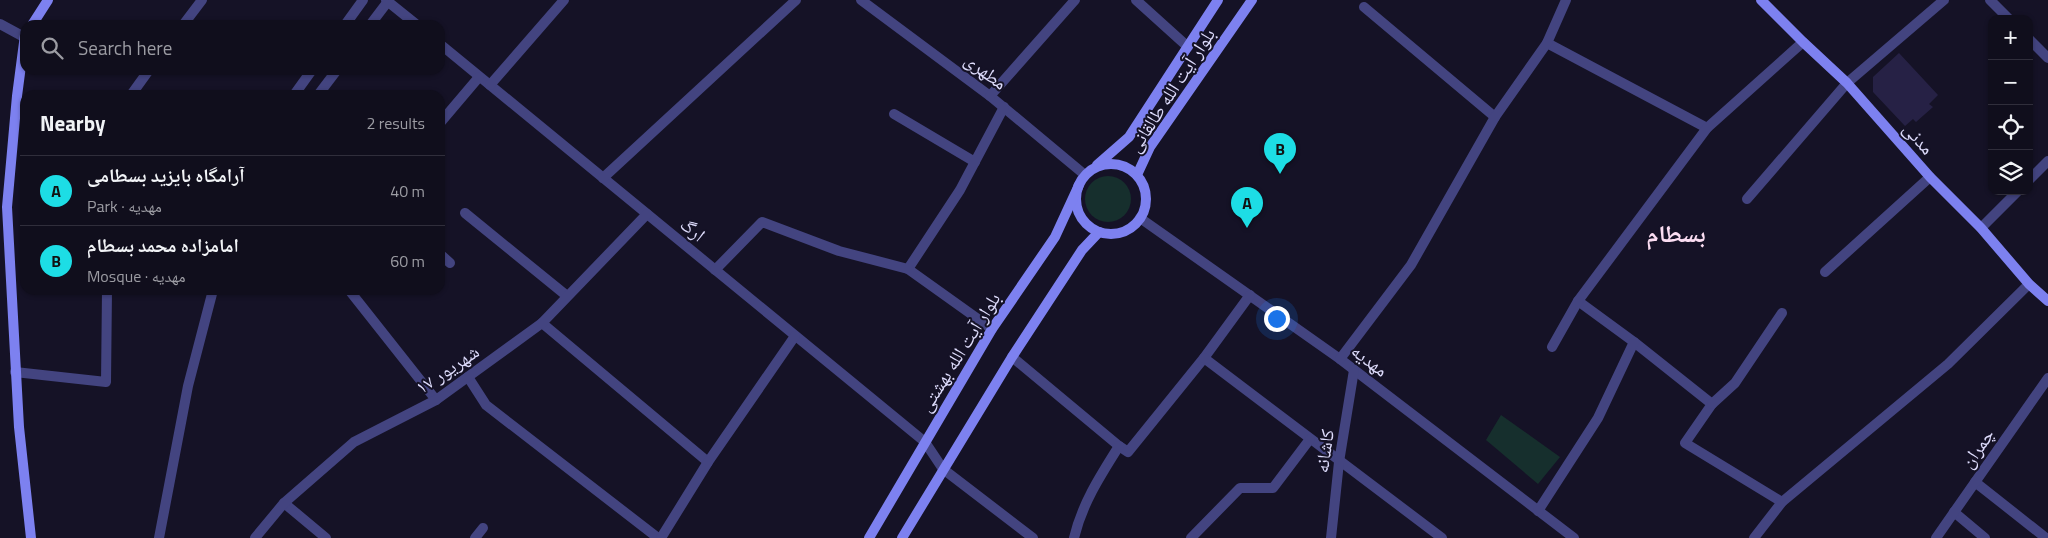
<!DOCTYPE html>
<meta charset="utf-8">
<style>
:root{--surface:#100e1c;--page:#191725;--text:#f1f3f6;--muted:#9c9ca3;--line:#302e3b;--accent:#1ddde5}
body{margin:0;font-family:"Titillium Web","Noto Naskh Arabic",sans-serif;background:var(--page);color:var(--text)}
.controls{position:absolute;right:15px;top:15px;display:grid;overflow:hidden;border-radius:10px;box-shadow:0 1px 4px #0004}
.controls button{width:45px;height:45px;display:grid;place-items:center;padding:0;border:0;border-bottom:1px solid var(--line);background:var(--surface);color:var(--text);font:25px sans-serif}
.you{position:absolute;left:1276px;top:318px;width:18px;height:18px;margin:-12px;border:4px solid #fff;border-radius:50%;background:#1a73e8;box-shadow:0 0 0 8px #1a73e833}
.badge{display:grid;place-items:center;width:32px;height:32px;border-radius:50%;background:var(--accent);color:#111;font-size:16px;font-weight:700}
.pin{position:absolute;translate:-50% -41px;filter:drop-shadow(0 1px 2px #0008)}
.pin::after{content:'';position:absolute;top:26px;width:18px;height:15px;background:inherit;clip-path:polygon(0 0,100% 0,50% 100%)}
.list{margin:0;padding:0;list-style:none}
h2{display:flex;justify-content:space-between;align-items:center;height:65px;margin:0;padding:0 20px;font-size:21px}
h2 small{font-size:16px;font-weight:400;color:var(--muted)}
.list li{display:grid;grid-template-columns:32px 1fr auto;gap:15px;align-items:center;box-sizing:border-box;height:70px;padding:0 20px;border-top:1px solid var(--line)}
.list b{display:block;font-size:19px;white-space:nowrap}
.list p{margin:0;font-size:16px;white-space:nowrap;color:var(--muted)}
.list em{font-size:16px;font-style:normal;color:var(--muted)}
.icon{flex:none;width:28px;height:28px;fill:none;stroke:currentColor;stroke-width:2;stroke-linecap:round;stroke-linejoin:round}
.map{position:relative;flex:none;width:2048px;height:538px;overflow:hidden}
.search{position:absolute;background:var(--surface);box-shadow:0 1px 4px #0004;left:20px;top:20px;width:425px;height:55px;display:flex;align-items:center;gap:12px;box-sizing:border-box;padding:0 18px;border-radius:15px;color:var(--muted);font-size:19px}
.panel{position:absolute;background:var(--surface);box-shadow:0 1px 4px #0004;left:20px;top:90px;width:425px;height:205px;border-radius:15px}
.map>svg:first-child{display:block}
.green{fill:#162f2d}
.building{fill:#262145}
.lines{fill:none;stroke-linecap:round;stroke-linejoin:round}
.street{stroke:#434480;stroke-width:10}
.secondary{stroke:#7d81f0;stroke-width:10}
.labels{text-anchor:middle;stroke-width:4;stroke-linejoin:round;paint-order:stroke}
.street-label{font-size:19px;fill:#dddbfb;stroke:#151226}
.district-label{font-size:24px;font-weight:bold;fill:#fbddf2;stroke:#151226}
</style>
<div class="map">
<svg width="2048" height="538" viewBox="0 0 2048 538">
<rect width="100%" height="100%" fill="#151226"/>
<!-- green -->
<g class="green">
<circle cx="1108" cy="199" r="23"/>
<polygon points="1501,415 1560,457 1538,484 1486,440"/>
</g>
<!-- building -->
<polygon class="building" points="1899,53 1938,95 1929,104 1933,107 1916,122 1913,119 1905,126 1873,92 1873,77"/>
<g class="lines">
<!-- street -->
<g class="street">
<polyline points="386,0 417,25"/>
<polyline points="861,0 990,96 1085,175"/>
<polyline points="1136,0 1188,47"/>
<polyline points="1990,0 2009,19"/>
<polyline points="1364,7 1495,117"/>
<polyline points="0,24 24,37"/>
<polyline points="183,25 202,0"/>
<polyline points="345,25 363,0"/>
<polyline points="370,25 389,0"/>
<polyline points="2029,39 2048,58"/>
<polyline points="1547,43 1707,128"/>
<polyline points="440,44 925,442 943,469 1033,538"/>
<polyline points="490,85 564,0"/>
<polyline points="131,95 149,70"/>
<polyline points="294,95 312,70"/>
<polyline points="318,95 337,70"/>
<polyline points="990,96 1075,0"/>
<polyline points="894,114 975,162"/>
<polyline points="440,123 479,77"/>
<polyline points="603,178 796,0"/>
<polyline points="2029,180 2048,161"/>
<polyline points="1747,199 1847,83 1944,0"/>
<polyline points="465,213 567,296"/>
<polyline points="1140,218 1340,359 1574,538"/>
<polyline points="1981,228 2018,191"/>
<polyline points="440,254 450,263"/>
<polyline points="908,269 960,190 1004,107"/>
<polyline points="715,270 762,222 839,251 908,269 992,329"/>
<polyline points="1825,272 1930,177"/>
<polyline points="349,290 436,400"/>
<polyline points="1578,301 1634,342 1712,404 1685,443 1782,502"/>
<polyline points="542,323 708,462"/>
<polyline points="1552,347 1578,301 1707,128 1803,42"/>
<polyline points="1012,357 1119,446 1128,452 1204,358 1250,295"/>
<polyline points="1204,358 1442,538"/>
<polyline points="1340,359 1411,265 1495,117 1547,43 1566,0"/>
<polyline points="15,372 106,382 107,290"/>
<polyline points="468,377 486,405 658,538"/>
<polyline points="1712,404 1735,383 1782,313"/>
<polyline points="1975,482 2046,538"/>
<polyline points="284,503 326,538"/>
<polyline points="1538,511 1598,418 1634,342"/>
<polyline points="1954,512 1985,538"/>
<polyline points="159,538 188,386 213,290"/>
<polyline points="255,538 284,503 354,442 436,400 542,323 647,214"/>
<polyline points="475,538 483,528"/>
<polyline points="661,538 708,462 795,336"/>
<path d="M1074 538C1082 504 1100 476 1119 446"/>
<polyline points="1191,538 1240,488 1273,488 1310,439"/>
<polyline points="1331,538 1339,462 1354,370"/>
<polyline points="1754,538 1782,502 1948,364 2029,284"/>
<polyline points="1936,538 2048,378"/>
</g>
<!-- secondary -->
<g class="secondary">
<polyline points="1761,0 1803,42 1847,83 1930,177 1981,228 2029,284 2048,301"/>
<polyline points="32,25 48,0"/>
<polyline points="25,35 17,96 7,207 19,427 31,538"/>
<circle cx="1111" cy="199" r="35"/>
<polyline points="1097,165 1129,137 1218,0"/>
<polyline points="1137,175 1150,147 1252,0"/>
<polyline points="869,538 992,329 1055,237 1079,185"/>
<polyline points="902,538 1012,357 1082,250 1099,232"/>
</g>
</g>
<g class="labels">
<!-- street labels -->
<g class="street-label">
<text transform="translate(986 71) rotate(37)" y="7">مطهری</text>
<text transform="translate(1171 90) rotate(-57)" y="7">بلوار آیت الله طالقانی</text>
<text transform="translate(1919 138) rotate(49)" y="7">مدنی</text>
<text transform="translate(693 229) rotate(39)" y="7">ارگ</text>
<text transform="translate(959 352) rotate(-58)" y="7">بلوار آیت الله بهشتی</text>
<text transform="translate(1370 360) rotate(37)" y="7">مهدیه</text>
<text transform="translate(447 369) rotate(-34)" y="7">۱۷ شهریور</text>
<text transform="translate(1977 448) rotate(-55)" y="7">چمران</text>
<text transform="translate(1324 451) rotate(-82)" y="7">کاشانه</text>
</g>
<!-- district labels -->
<g class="district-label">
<text x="1676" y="242">بسطام</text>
</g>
</g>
</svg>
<div class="controls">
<button>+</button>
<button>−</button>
<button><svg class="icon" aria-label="locate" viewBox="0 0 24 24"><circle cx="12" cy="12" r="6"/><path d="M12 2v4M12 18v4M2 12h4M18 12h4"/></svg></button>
<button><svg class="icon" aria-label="layers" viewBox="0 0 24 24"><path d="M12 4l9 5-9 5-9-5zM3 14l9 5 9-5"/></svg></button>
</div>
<div class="you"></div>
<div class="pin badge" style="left:1247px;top:228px">A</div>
<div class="pin badge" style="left:1280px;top:174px">B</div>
<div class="search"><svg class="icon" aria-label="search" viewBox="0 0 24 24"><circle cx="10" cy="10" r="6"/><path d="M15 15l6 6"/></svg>Search here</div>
<section class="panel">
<h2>Nearby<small>2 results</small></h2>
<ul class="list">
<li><span class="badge">A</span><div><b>آرامگاه بایزید بسطامی</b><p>Park · مهدیه</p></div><em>40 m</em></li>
<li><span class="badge">B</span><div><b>امامزاده محمد بسطام</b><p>Mosque · مهدیه</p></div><em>60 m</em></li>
</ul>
</section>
</div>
